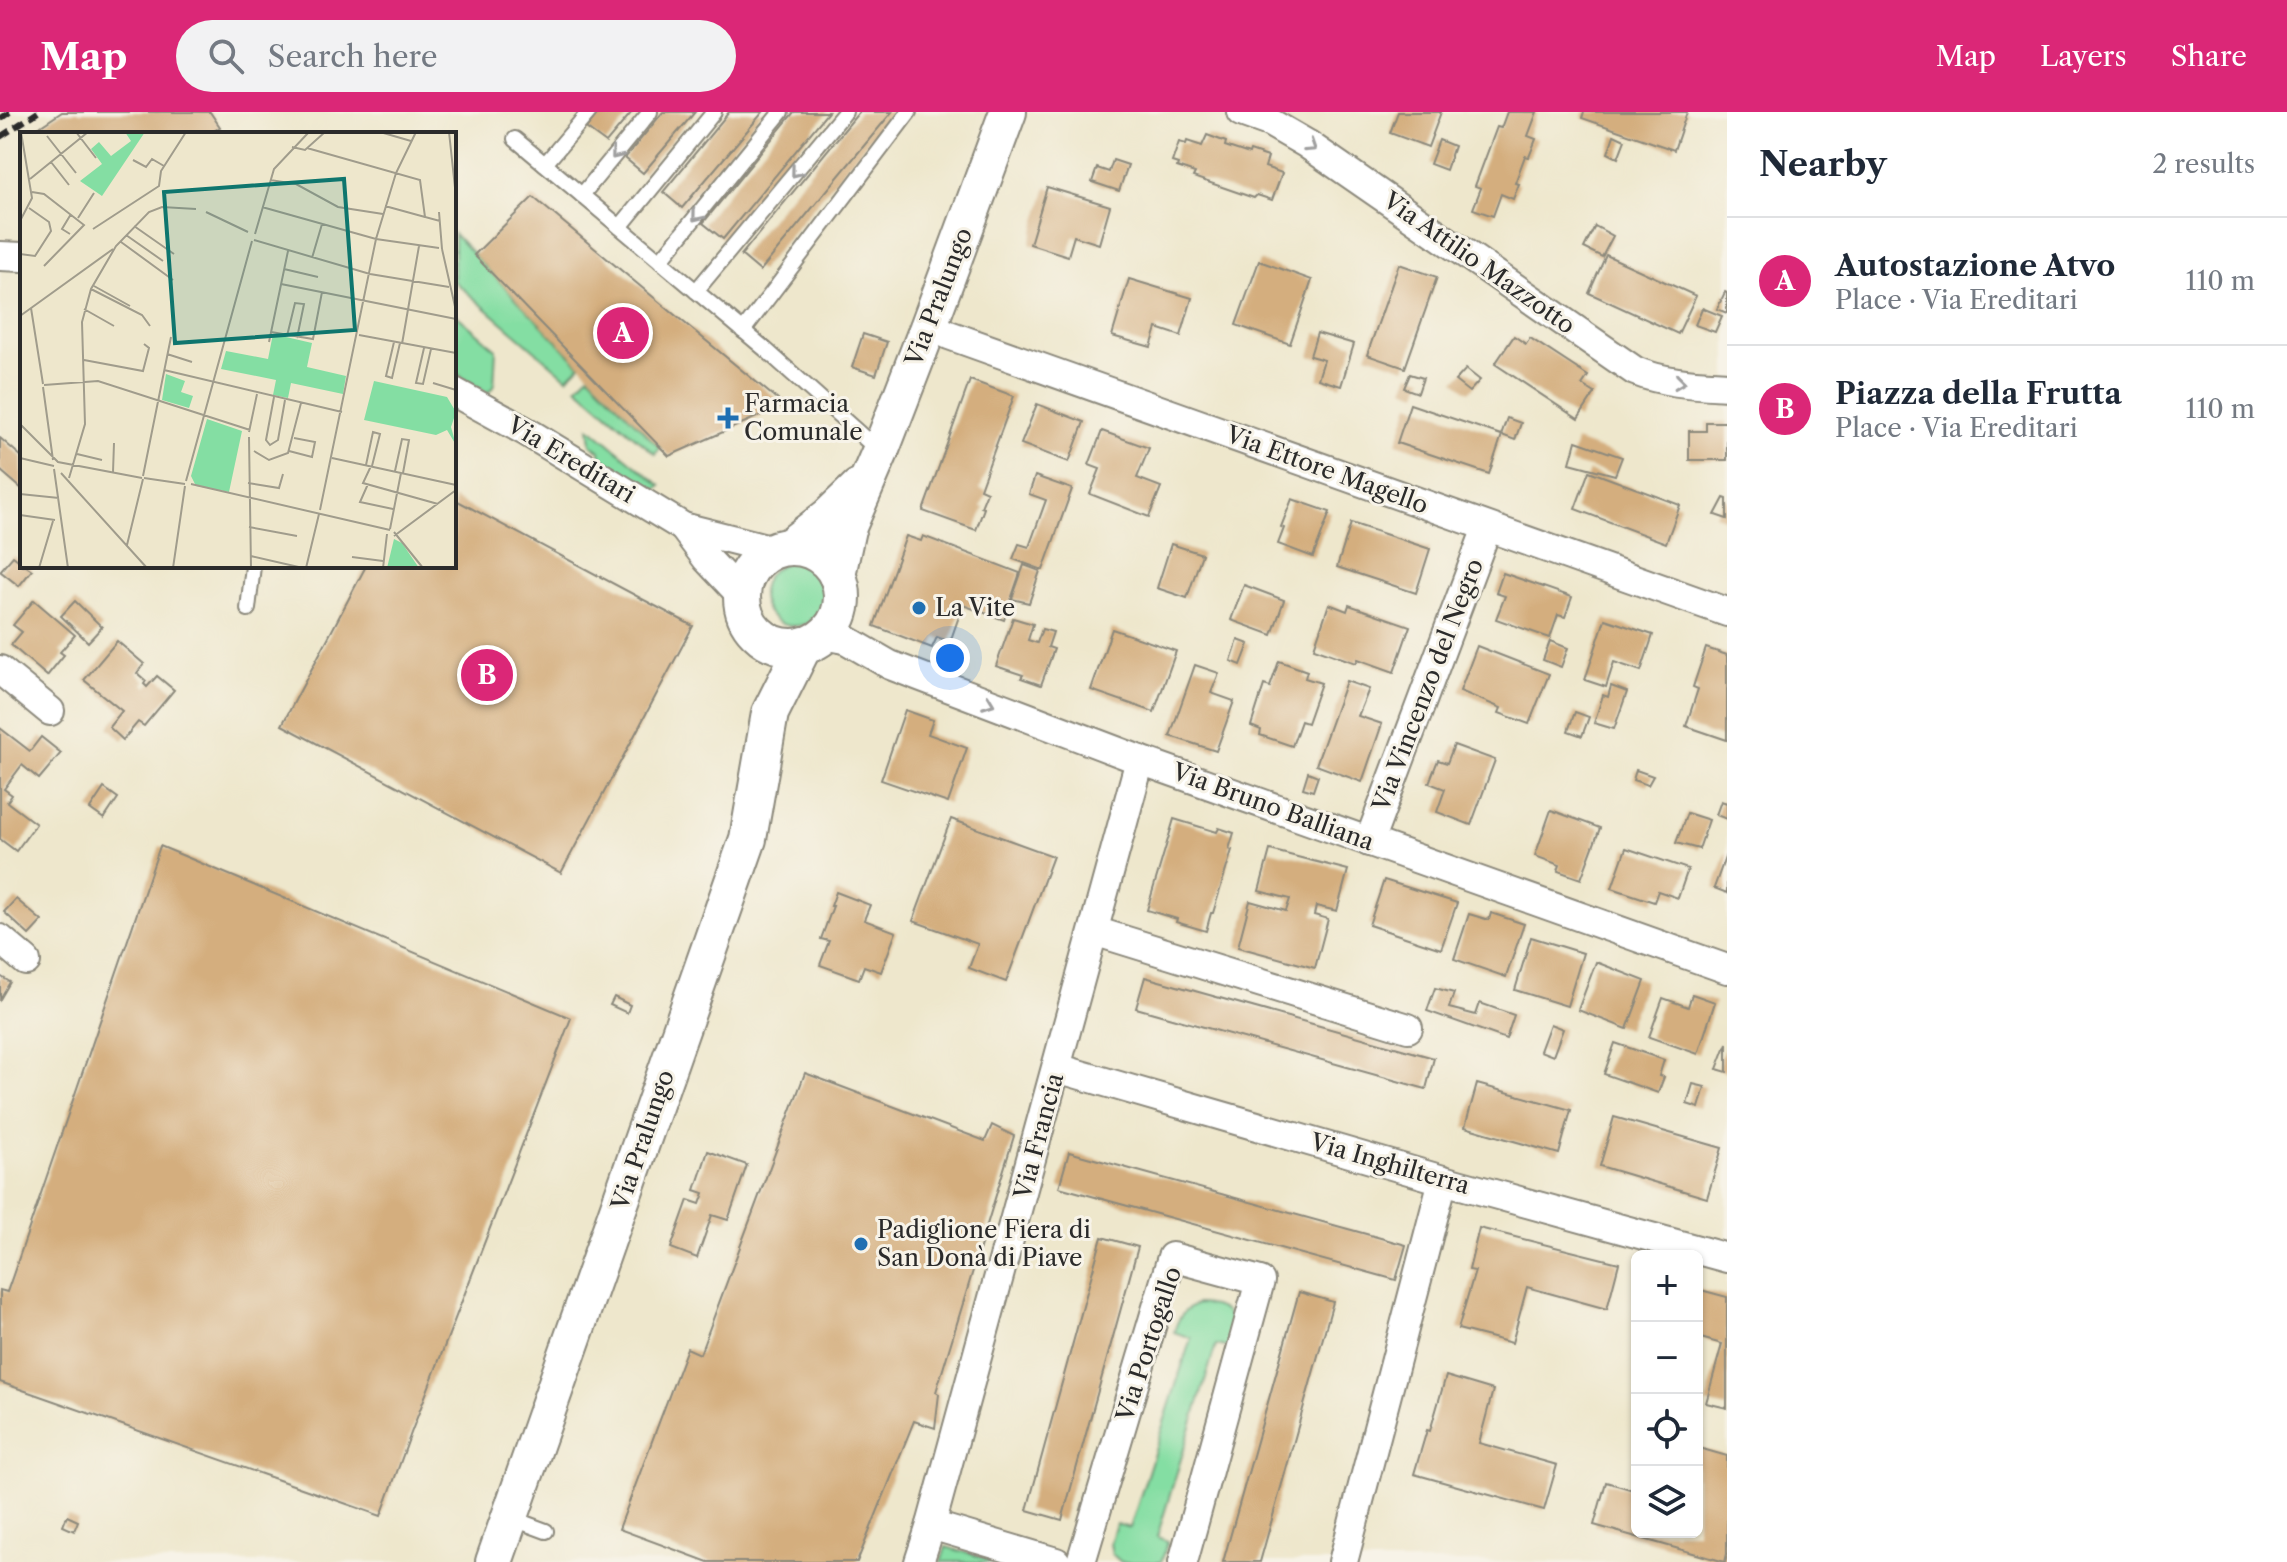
<!DOCTYPE html>
<meta charset="utf-8">
<style>
:root{--surface:#fff;--page:#f2f2f3;--text:#1f2937;--muted:#747a83;--line:#e0e1e3;--accent:#db2777}
body{margin:0;font-family:"Libre Caslon Text",serif;background:var(--page);color:var(--text)}
.controls{position:absolute;right:24px;bottom:24px;display:grid;overflow:hidden;border-radius:12px;box-shadow:0 2px 6px #0004}
.controls button{width:72px;height:72px;display:grid;place-items:center;padding:0;border:0;border-bottom:2px solid var(--line);background:var(--surface);color:var(--text);font:40px sans-serif}
.you{position:absolute;left:950px;top:546px;width:28px;height:28px;margin:-20px;border:6px solid #fff;border-radius:50%;background:#1a73e8;box-shadow:0 0 0 12px #1a73e833}
.badge{display:grid;place-items:center;width:52px;height:52px;border-radius:50%;background:var(--accent);color:#fff;font-size:26px;font-weight:700}
.pin{position:absolute;translate:-50% -50%;border:4px solid #fff;box-shadow:0 2px 8px #0006}
.list{margin:0;padding:0;list-style:none}
h2{display:flex;justify-content:space-between;align-items:center;height:104px;margin:0;padding:0 32px;font-size:34px}
h2 small{font-size:26px;font-weight:400;color:var(--muted)}
.list li{display:grid;grid-template-columns:52px 1fr auto;gap:24px;align-items:center;box-sizing:border-box;height:128px;padding:0 32px;border-top:2px solid var(--line)}
.list b{display:block;font-size:30px;white-space:nowrap}
.list p{margin:0;font-size:26px;white-space:nowrap;color:var(--muted)}
.list em{font-size:26px;font-style:normal;color:var(--muted)}
.icon{flex:none;width:44px;height:44px;fill:none;stroke:currentColor;stroke-width:2;stroke-linecap:round;stroke-linejoin:round}
.map{position:relative;flex:none;width:1727px;height:1450px;overflow:hidden}
header{display:flex;align-items:center;gap:48px;box-sizing:border-box;height:112px;padding:0 40px;background:var(--accent);color:#fff}
header strong{font-size:38px}
nav{display:flex;gap:44px;margin-inline-start:auto;font-size:28px}
.search{width:560px;height:72px;background:var(--page);display:flex;align-items:center;gap:20px;box-sizing:border-box;padding:0 28px;border-radius:44px;color:var(--muted);font-size:30px}
main{display:flex}
aside{flex:1;background:var(--surface)}
.map>svg:first-child{display:block}
.green{fill:#84dea3;stroke:#588467;stroke-width:2}
.building{fill:#d4ae7e}
.lines{fill:none;stroke-linecap:round;stroke-linejoin:round}
.service-casing{stroke:#8c897c;stroke-width:18}
.minor-casing{stroke:#8c897c;stroke-width:32}
.tertiary-casing{stroke:#8c897c;stroke-width:40}
.service{stroke:#fff;stroke-width:14}
.minor{stroke:#fff;stroke-width:28}
.tertiary{stroke:#fff;stroke-width:36}
.rail{stroke:#2b2b2b;stroke-width:6;stroke-dasharray:12 6;stroke-linecap:butt}
.oneway{stroke:#a0a0a0}
.poi-dot{fill:#1f6fb2;stroke:#f7f3e8;stroke-width:3}
.labels{text-anchor:middle;stroke-width:6;stroke-linejoin:round;paint-order:stroke}
.street-label{font-size:24px;fill:#2b2b2b;stroke:#f7f3e8}
.poi-label{font-size:24px;fill:#2b2b2b;stroke:#f7f3e8;text-anchor:start}
.inset-road{fill:none;stroke:#a09c8c;stroke-width:2}
.view{fill:#0f766e;fill-opacity:0.15;stroke:#0f766e;stroke-width:4}
.inset-edge{fill:none;stroke:#2b2b2b;stroke-width:4}
</style>
<header>
<strong>Map</strong>
<div class="search"><svg class="icon" aria-label="search" viewBox="0 0 24 24"><circle cx="10" cy="10" r="6"/><path d="M15 15l6 6"/></svg>Search here</div>
<nav><a>Map</a><a>Layers</a><a>Share</a></nav>
</header>
<main>
<div class="map">
<svg width="1727" height="1450" viewBox="0 0 1727 1450">
<rect width="100%" height="100%" fill="#f7f3e8"/>
<filter id="ink" filterUnits="userSpaceOnUse"><feTurbulence type="fractalNoise" baseFrequency=".0125" numOctaves="2"/><feDisplacementMap in="SourceGraphic" scale="16" xChannelSelector="R" yChannelSelector="G"/><feConvolveMatrix kernelMatrix="1 2 1 2 8 2 1 2 1" color-interpolation-filters="sRGB"/></filter>
<filter id="wash" filterUnits="userSpaceOnUse"><feTurbulence type="fractalNoise" baseFrequency=".006" numOctaves="4" result="noise"/><feDisplacementMap in="SourceGraphic" scale="32" xChannelSelector="R" yChannelSelector="G"/><feGaussianBlur stdDeviation="1.8" result="paint"/><feColorMatrix in="noise" values="0 0 0 0 0 0 0 0 0 0 0 0 0 0 0 0 0 1.4 0 .05"/><feComposite in="paint" operator="in"/></filter>
<g filter="url(#wash)">
<rect width="100%" height="100%" fill="#eee7cc"/>
<!-- green -->
<g class="green">
<polygon points="454,122 580,253 567,266 454,169"/>
<polygon points="454,201 496,237 494,274 488,281 454,260"/>
<polygon points="589,263 660,336 655,342 577,275"/>
<polygon points="589,315 661,374 655,378 647,377 601,354 600,339 591,332"/>
<circle cx="794" cy="482" r="32"/>
<path d="M1197 1192C1228 1193 1238 1206 1230 1236L1216 1233 1157 1425 1168 1429 1162 1448 1160 1450H1121L1112 1442 1110 1431 1116 1412 1130 1416 1191 1226 1174 1220C1178 1206 1183 1198 1197 1192Z"/>
<polygon points="946,1435 999,1450 941,1450"/>
</g>
<g id="blocks">
<!-- building -->
<g class="building">
<polygon points="62,0 210,0 220,15 209,22 29,22"/>
<polygon points="599,0 632,0 606,31 586,16"/>
<polygon points="663,0 695,0 643,61 625,46"/>
<polygon points="729,0 763,0 682,96 663,80"/>
<polygon points="794,0 828,0 723,127 703,111"/>
<polygon points="859,0 892,0 760,159 741,143"/>
<polygon points="1398,0 1441,0 1428,35 1390,21"/>
<polygon points="1507,0 1537,0 1528,24 1536,27 1529,45 1525,44 1515,71 1519,72 1513,87 1501,82 1493,104 1473,97 1481,76 1475,74 1497,15 1501,16"/>
<polygon points="1584,0 1687,0 1674,38 1582,6"/>
<polygon points="1207,23 1226,30 1225,34 1249,42 1250,39 1268,45 1265,55 1282,61 1272,88 1257,83 1254,86 1193,65 1195,61 1177,55 1178,52 1172,50 1179,30 1186,32 1187,29 1202,34"/>
<polygon points="1614,23 1625,28 1618,46 1608,41"/>
<polygon points="1439,28 1454,34 1446,58 1430,52"/>
<polygon points="1113,48 1128,53 1119,79 1092,70 1097,56 1109,60"/>
<polygon points="1047,75 1110,94 1099,132 1074,124 1068,144 1030,132"/>
<polygon points="533,85 658,189 784,293 669,344 474,143"/>
<polygon points="1595,114 1613,124 1602,145 1584,136"/>
<polygon points="1606,143 1696,184 1678,222 1589,181"/>
<polygon points="1259,149 1312,168 1290,232 1236,213"/>
<polygon points="1399,152 1437,165 1405,256 1367,243"/>
<polygon points="1129,167 1192,186 1181,224 1157,216 1151,235 1112,224"/>
<polygon points="1725,180 1727,181 1727,201 1717,197"/>
<polygon points="1702,196 1722,204 1715,220 1695,213"/>
<polygon points="1317,221 1354,232 1341,274 1318,267 1324,248 1310,244"/>
<polygon points="863,222 887,230 876,263 852,255"/>
<polygon points="1514,224 1526,232 1530,226 1588,264 1582,273 1595,281 1578,307 1495,252"/>
<polygon points="1466,257 1480,268 1469,280 1455,269"/>
<polygon points="1410,262 1423,266 1418,281 1404,276"/>
<polygon points="970,268 1014,284 980,377 987,380 981,395 984,396 976,418 923,399"/>
<polygon points="1037,292 1084,310 1069,350 1021,332"/>
<polygon points="1410,292 1501,323 1507,306 1521,311 1515,328 1502,323 1489,362 1397,331"/>
<polygon points="1706,310 1727,310 1727,348 1689,348 1689,319 1706,319"/>
<polygon points="1102,319 1149,336 1137,366 1161,375 1149,405 1090,382 1100,357 1089,353"/>
<polygon points="0,326 22,345 22,377 0,358"/>
<polygon points="1576,329 1622,345 1615,363 1570,351"/>
<polygon points="1589,359 1680,393 1666,431 1575,397"/>
<polygon points="1035,364 1072,377 1043,458 1013,447 1019,432 1029,435 1046,388 1029,382"/>
<polygon points="1724,386 1727,387 1727,407 1715,403"/>
<polygon points="454,387 693,514 561,761 282,613 366,454 454,454"/>
<polygon points="1292,387 1330,400 1313,445 1278,432 1284,416 1281,415"/>
<polygon points="1351,411 1430,437 1416,481 1337,455"/>
<polygon points="906,424 921,429 923,424 1020,461 1004,508 963,493 950,530 937,525 932,536 874,514"/>
<polygon points="1171,432 1202,442 1187,486 1157,476"/>
<polygon points="13,444 22,451 22,454 26,454 32,458 19,474 0,459"/>
<polygon points="1024,453 1040,459 1029,491 1012,487"/>
<polygon points="1503,461 1572,485 1565,505 1558,503 1550,526 1496,507 1505,484 1496,481"/>
<polygon points="1244,473 1284,488 1272,523 1231,508"/>
<polygon points="34,488 75,523 60,540 64,543 47,564 11,533 22,520 13,513"/>
<polygon points="75,489 102,515 88,530 61,504"/>
<polygon points="1329,492 1347,499 1349,493 1410,514 1394,560 1358,547 1356,551 1314,536"/>
<polygon points="1013,506 1033,512 1028,528 1037,531 1042,517 1053,520 1048,535 1054,537 1041,573 1021,566 1023,563 996,554"/>
<polygon points="1605,507 1653,523 1641,559 1614,550 1606,575 1585,568"/>
<polygon points="1112,517 1176,539 1154,600 1091,578"/>
<polygon points="1238,528 1249,532 1241,553 1231,549"/>
<polygon points="117,529 144,552 137,561 146,569 144,572 147,575 157,564 174,578 144,614 138,610 123,628 109,615 122,599 84,568"/>
<polygon points="1550,529 1568,536 1561,555 1543,548"/>
<polygon points="1477,534 1549,562 1529,612 1499,601 1501,596 1460,579"/>
<polygon points="1706,536 1727,543 1727,628 1686,614 1698,577 1693,575"/>
<polygon points="1279,549 1307,559 1305,566 1321,571 1307,611 1301,609 1292,634 1260,623 1261,618 1251,614 1264,573 1270,575"/>
<polygon points="1195,553 1219,561 1211,581 1234,589 1216,639 1170,624"/>
<polygon points="1346,569 1369,577 1358,604 1382,612 1362,670 1316,653"/>
<polygon points="1611,574 1627,580 1614,617 1594,611 1603,583 1608,585"/>
<polygon points="905,598 933,608 928,622 967,636 948,691 881,668"/>
<polygon points="1575,600 1589,605 1582,624 1568,619"/>
<polygon points="0,616 30,639 41,625 61,641 39,667 22,653 4,677 12,683 7,690 36,712 16,739 0,727"/>
<polygon points="1454,633 1495,648 1471,713 1437,700 1445,677 1429,671 1438,648 1447,651"/>
<polygon points="1636,658 1653,664 1648,673 1633,668"/>
<polygon points="1308,660 1318,664 1313,679 1303,676"/>
<polygon points="104,676 118,686 104,707 90,697"/>
<polygon points="1721,689 1727,691 1727,707 1716,703"/>
<polygon points="1551,698 1600,716 1581,767 1558,759 1560,753 1535,744"/>
<polygon points="1687,701 1709,708 1699,737 1676,731"/>
<polygon points="951,707 1053,744 1006,870 969,856 978,832 913,809"/>
<polygon points="1174,707 1217,720 1219,716 1234,721 1229,737 1232,738 1213,801 1211,801 1206,819 1176,810 1177,807 1147,798"/>
<polygon points="160,734 571,906 411,1321 381,1404 0,1270 0,1178 7,1180 13,1163"/>
<polygon points="1626,736 1688,757 1678,786 1658,779 1654,790 1612,776"/>
<polygon points="1270,738 1348,758 1337,799 1316,794 1314,803 1328,807 1315,856 1238,835 1250,789 1286,799 1290,787 1259,779"/>
<polygon points="1727,740 1727,781 1714,776"/>
<polygon points="1384,768 1457,791 1441,837 1369,813"/>
<polygon points="836,780 870,793 864,808 896,820 881,860 864,854 859,867 820,853 829,829 821,827 833,794 831,794"/>
<polygon points="16,787 42,809 29,823 4,800"/>
<polygon points="1491,801 1524,812 1506,865 1454,847 1469,802 1489,808"/>
<polygon points="1531,825 1583,841 1567,894 1515,878"/>
<polygon points="1596,850 1645,869 1627,917 1578,898"/>
<polygon points="0,864 10,870 0,887"/>
<polygon points="1145,865 1434,946 1426,977 1136,896"/>
<polygon points="1435,876 1454,881 1449,896 1476,903 1480,891 1514,903 1506,927 1427,899"/>
<polygon points="1692,882 1715,890 1698,942 1649,925 1663,886 1688,895"/>
<polygon points="614,885 630,893 627,901 610,893"/>
<polygon points="1550,912 1563,917 1553,944 1540,939"/>
<polygon points="1615,931 1664,948 1659,964 1664,965 1658,981 1604,962"/>
<polygon points="1727,931 1727,960 1717,957"/>
<polygon points="805,961 985,1029 992,1013 1014,1024 936,1280 939,1282 935,1316 914,1309 857,1450 708,1450 619,1417 687,1236 700,1242"/>
<polygon points="1477,972 1571,998 1559,1042 1465,1015"/>
<polygon points="1693,972 1705,975 1699,996 1687,992"/>
<polygon points="1614,1005 1722,1036 1707,1086 1600,1054"/>
<polygon points="708,1039 747,1053 728,1108 712,1103 697,1146 671,1136 688,1088 700,1092 704,1081 695,1078"/>
<polygon points="1069,1040 1406,1133 1396,1168 1059,1075"/>
<polygon points="1479,1116 1619,1151 1607,1197 1527,1175 1512,1231 1458,1217 1475,1159 1469,1158"/>
<polygon points="1102,1125 1138,1135 1062,1408 1027,1398"/>
<polygon points="1697,1177 1727,1185 1727,1296 1706,1291 1722,1232 1697,1225"/>
<polygon points="1299,1180 1333,1190 1260,1450 1223,1450"/>
<polygon points="1446,1264 1493,1278 1479,1331 1557,1353 1544,1398 1414,1362 1427,1318 1430,1319"/>
<polygon points="1699,1336 1727,1344 1727,1442 1725,1450 1594,1413 1606,1370 1637,1379 1637,1420 1697,1420 1697,1344"/>
<polygon points="67,1404 78,1409 74,1419 63,1414"/>
</g>
</g>
</g>
<g filter="url(#ink)">
<use href="#blocks" fill-opacity="0" stroke="#8c897c" stroke-width="2"/>
<g class="lines">
<!-- service casing -->
<g class="service-casing">
<g id="service">
<polyline points="515,27 765,237 880,340"/>
<polyline points="545,52 589,0"/>
<polyline points="582,83 650,0"/>
<polyline points="620,115 714,0"/>
<polyline points="660,149 781,0"/>
<polyline points="696,179 845,0"/>
<polyline points="743,219 909,0"/>
<polyline points="248,497 253,454"/>
<polyline points="511,1406 546,1419"/>
</g>
</g>
<!-- minor casing -->
<g class="minor-casing">
<g id="minor">
<path d="M1241 0 1269 10 1307 32 1635 259C1665 271 1695 272 1727 274"/>
<polyline points="0,144 22,145"/>
<polyline points="929,213 949,223 1727,500"/>
<polyline points="454,280 527,320 683,415 774,438"/>
<polyline points="683,415 707,447 741,483"/>
<polyline points="824,523 845,527 890,553 1140,648 1727,857"/>
<polyline points="0,558 50,599"/>
<polyline points="1369,730 1487,416"/>
<polyline points="1094,819 1408,916"/>
<polyline points="0,827 26,849"/>
<polyline points="1057,956 1443,1068 1727,1146"/>
<polyline points="931,1413 1056,1450"/>
<polyline points="919,1450 931,1413 1140,648"/>
<polyline points="1081,1450 1172,1145 1260,1169 1183,1450"/>
<polyline points="1343,1450 1443,1068"/>
</g>
</g>
<!-- tertiary casing -->
<g class="tertiary-casing">
<g id="tertiary">
<polyline points="789,435 829,404 859,375"/>
<circle cx="792" cy="485" r="50"/>
<polyline points="837,463 847,417 880,340 929,213 1008,0"/>
<polyline points="494,1450 748,727 770,601 804,533"/>
</g>
</g>
<!-- service -->
<use href="#service" class="service"/>
<!-- minor -->
<use href="#minor" class="minor"/>
<!-- tertiary -->
<use href="#tertiary" class="tertiary"/>
<!-- rail -->
<g class="rail">
<polyline points="0,7 10,0"/>
<polyline points="0,25 38,0"/>
</g>
</g>
<!-- one-way arrows -->
<defs><path id="oneway-chevron" d="M-2-3.5L2.5 0L-2 3.5" fill="none" stroke-width="1.6" stroke-linecap="round" stroke-linejoin="round" transform="scale(2)"/></defs>
<g class="oneway">
<use href="#oneway-chevron" transform="translate(1311 35) rotate(33)"/>
<use href="#oneway-chevron" transform="translate(616 42) rotate(129)"/>
<use href="#oneway-chevron" transform="translate(796 60) rotate(129)"/>
<use href="#oneway-chevron" transform="translate(697 104) rotate(129)"/>
<use href="#oneway-chevron" transform="translate(1680 270) rotate(7)"/>
<use href="#oneway-chevron" transform="translate(989 591) rotate(21)"/>
</g>
</g>
<!-- markers -->
<g class="poi-dot">
<path d="M724 294h8v8h8v8h-8v8h-8v-8h-8v-8h8z"/>
<circle cx="919" cy="496" r="8"/>
<circle cx="861" cy="1132" r="8"/>
</g>
<g class="labels">
<!-- street labels -->
<g class="street-label">
<text transform="translate(1479 151) rotate(35)" y="8">Via Attilio Mazzotto</text>
<text transform="translate(939 185) rotate(-69)" y="8">Via Pralungo</text>
<text transform="translate(571 348) rotate(31)" y="8">Via Ereditari</text>
<text transform="translate(1327 358) rotate(20)" y="8">Via Ettore Magello</text>
<text transform="translate(1428 573) rotate(-69)" y="8">Via Vincenzo del Negro</text>
<text transform="translate(1273 695) rotate(20)" y="8">Via Bruno Balliana</text>
<text transform="translate(1039 1024) rotate(-75)" y="8">Via Francia</text>
<text transform="translate(643 1028) rotate(-71)" y="8">Via Pralungo</text>
<text transform="translate(1390 1052) rotate(16)" y="8">Via Inghilterra</text>
<text transform="translate(1149 1232) rotate(-72)" y="8">Via Portogallo</text>
</g>
<!-- poi labels -->
<g class="poi-label">
<text x="744" y="300">Farmacia<tspan x="744" dy="28">Comunale</tspan></text>
<text x="935" y="504">La Vite</text>
<text x="877" y="1126">Padiglione Fiera di<tspan x="877" dy="28">San Donà di Piave</tspan></text>
</g>
</g>
<!-- overview -->
<g transform="translate(20 20)">
<rect width="436" height="436" fill="#eee7cc"/>
<path d="M105 0H125L82 64 60 49 82 32 71 17 79 10 91 24 111 9ZM253 202 292 211 287 235 326 244 323 262 271 251 268 266 253 263 256 248 201 237 206 219 248 227ZM146 242 165 249 161 260 173 264 169 276 142 268ZM354 249 427 265 436 280 431 295 436 313 427 298 416 303 344 288ZM187 287 222 299 209 360 176 354 171 344ZM374 407 382 411 399 436H367Z" fill="#84dea3"/>
<path class="inset-road" d="M56 0 76 26M360 0 391 9M429 0 436 65M27 4 56 41M272 15 285 18 305 0M287 16 400 48 405 85 420 89M113 28 126 35 132 27 144 34M31 30 49 53M10 47 68 0M250 48 276 52 318 75 363 82M12 60 24 62 64 93 24 134M365 74 405 85M242 75 356 107 419 116M186 80 228 100M419 80 422 117M58 86 74 61M0 89 12 66 1 0M114 94 154 122M73 97 139 54 141 39 166 0M50 102 42 97 51 82M235 102 254 37 289 0M106 103 143 129M234 108 350 142 429 155M101 110 153 148M422 117 436 179M0 122 15 124 31 99 29 90 9 76M292 126 302 92M264 137 298 145M261 152 436 187M74 154 110 174M71 157 122 183 130 194M11 176 23 252M64 177 94 194M0 184 93 117M251 200 293 207 302 160M339 203 436 221M267 204 275 171 284 172 277 206M249 210 268 119M374 210 366 244 372 246 380 211M382 212 399 114M404 216 396 251 403 252 411 217M147 222 172 230M64 228 123 239 129 216 124 212M144 238 322 280M413 251 436 258M24 253 78 249 230 298M23 255 33 328M254 265 246 308 250 313 258 308 265 268M0 292 38 330 122 346M229 300 237 262M229 305 231 436M234 319 249 328 268 321 281 271M269 319 292 325 295 310 274 306M57 322 82 328M0 326 34 334M312 326 436 353M346 333 353 300 360 302 352 334M351 334 343 351 418 372M34 337 48 436M375 339 382 307 389 308 383 341M93 340 94 311M41 341 127 436M123 344 151 205M49 346 65 292 62 190 71 157 96 114 129 80 142 75 176 77M124 346 165 352M166 349 232 109M228 351 259 356 263 342M171 352 370 398M348 352 340 370 373 377M0 362 39 366M300 378 356 107 376 41 396 0M0 383 35 388M229 395 277 404M370 397 381 341M374 400 403 436M374 404 436 358M107 413 123 347M231 424 283 436M332 425 363 429M19 436 33 389M153 436 165 354M286 436 299 382M363 436 367 402"/>
<path class="view" d="M324 47 335 198 155 211 144 60Z"/>
<rect width="436" height="436" class="inset-edge"/>
</g>
</svg>
<div class="controls">
<button>+</button>
<button>−</button>
<button><svg class="icon" aria-label="locate" viewBox="0 0 24 24"><circle cx="12" cy="12" r="6"/><path d="M12 2v4M12 18v4M2 12h4M18 12h4"/></svg></button>
<button><svg class="icon" aria-label="layers" viewBox="0 0 24 24"><path d="M12 4l9 5-9 5-9-5zM3 14l9 5 9-5"/></svg></button>
</div>
<div class="you"></div>
<div class="pin badge" style="left:623px;top:221px">A</div>
<div class="pin badge" style="left:487px;top:563px">B</div>
</div>
<aside>
<h2>Nearby<small>2 results</small></h2>
<ul class="list">
<li><span class="badge">A</span><div><b>Autostazione Atvo</b><p>Place · Via Ereditari</p></div><em>110 m</em></li>
<li><span class="badge">B</span><div><b>Piazza della Frutta</b><p>Place · Via Ereditari</p></div><em>110 m</em></li>
</ul>
</aside>
</main>
